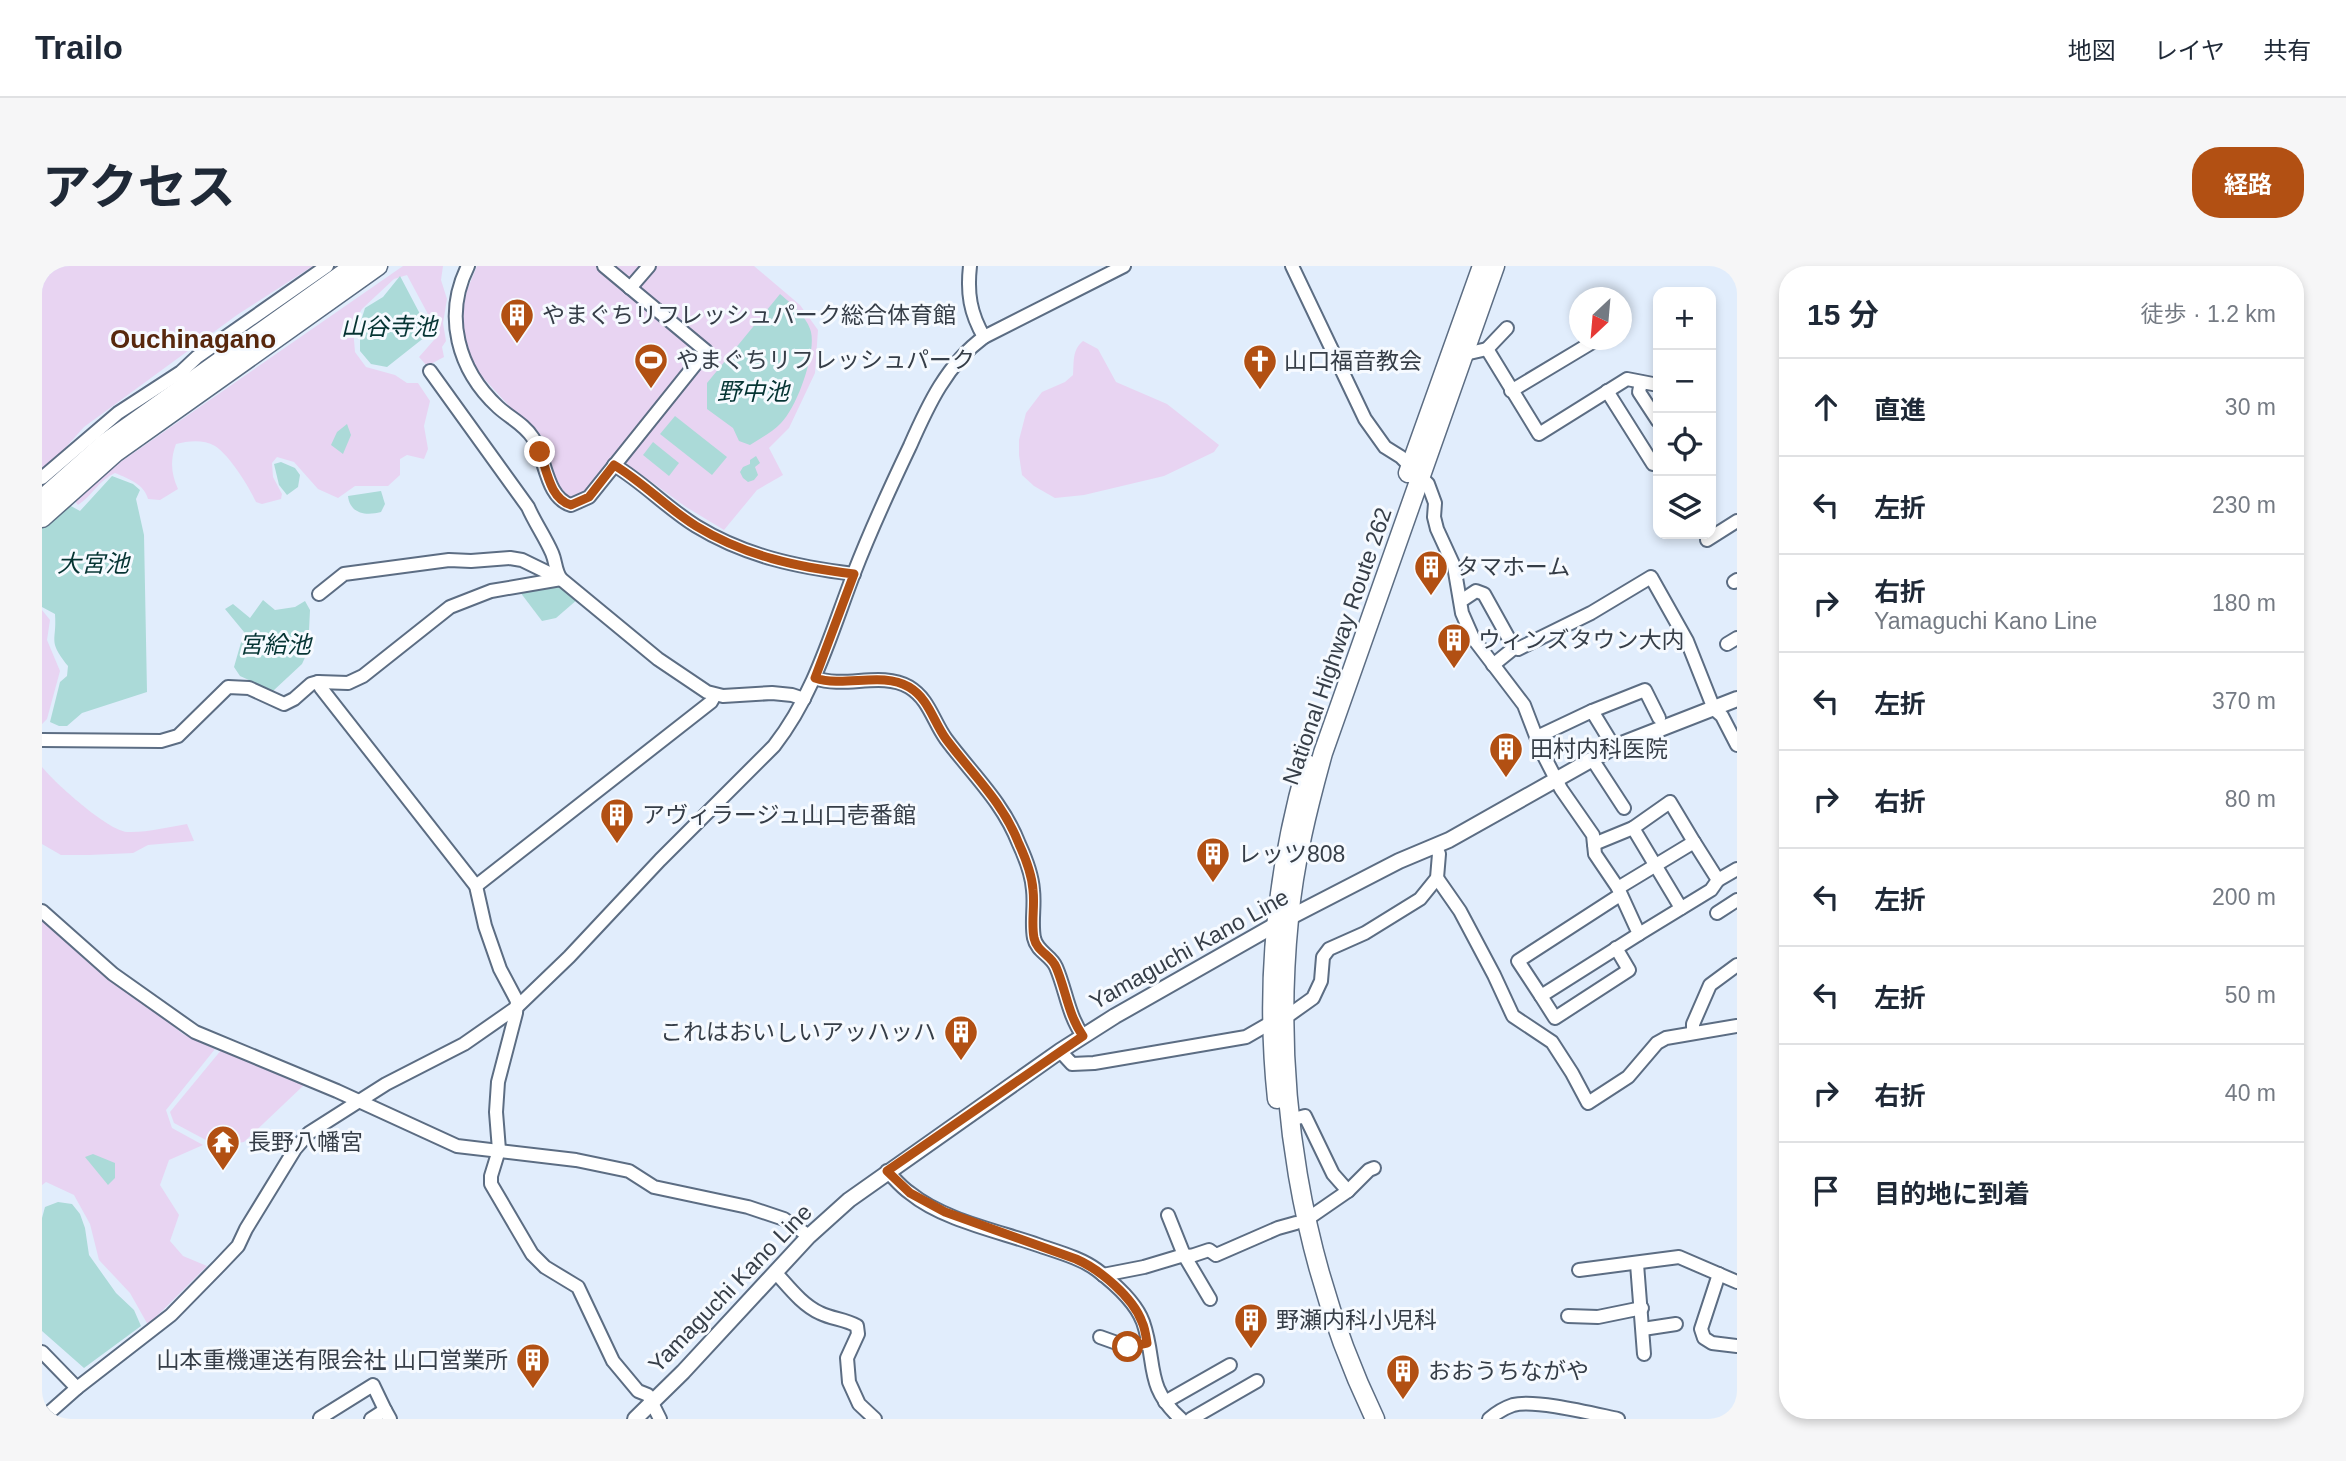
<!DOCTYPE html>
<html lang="ja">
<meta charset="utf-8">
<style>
:root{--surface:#fff;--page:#f6f6f7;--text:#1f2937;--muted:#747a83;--line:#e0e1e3;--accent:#b25013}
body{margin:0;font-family:Arial,"Noto Sans JP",sans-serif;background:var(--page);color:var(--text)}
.controls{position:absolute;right:21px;top:21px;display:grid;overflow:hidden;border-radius:14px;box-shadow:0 4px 10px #0003}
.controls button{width:63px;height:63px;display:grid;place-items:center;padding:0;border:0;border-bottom:2px solid var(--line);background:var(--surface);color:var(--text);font:35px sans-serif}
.compass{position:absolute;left:1527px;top:21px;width:63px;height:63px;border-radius:50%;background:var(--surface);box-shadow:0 4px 10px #0003;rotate:206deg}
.stop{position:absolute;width:21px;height:21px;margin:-16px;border:5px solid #b25013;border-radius:50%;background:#fff}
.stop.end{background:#b25013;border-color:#fff;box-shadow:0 2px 7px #0008}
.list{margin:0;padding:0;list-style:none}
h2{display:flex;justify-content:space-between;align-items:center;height:91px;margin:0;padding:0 28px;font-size:30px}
h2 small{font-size:23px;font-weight:400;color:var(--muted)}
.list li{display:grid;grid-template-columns:46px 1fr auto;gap:21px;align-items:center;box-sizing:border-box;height:98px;padding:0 28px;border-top:2px solid var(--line)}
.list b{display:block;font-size:26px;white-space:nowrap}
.list p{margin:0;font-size:23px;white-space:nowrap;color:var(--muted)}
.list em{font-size:23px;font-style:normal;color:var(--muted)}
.icon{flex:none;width:38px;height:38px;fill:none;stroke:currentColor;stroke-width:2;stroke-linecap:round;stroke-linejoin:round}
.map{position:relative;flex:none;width:1695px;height:1153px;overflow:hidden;border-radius:28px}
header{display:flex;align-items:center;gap:42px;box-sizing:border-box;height:98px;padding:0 35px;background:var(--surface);border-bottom:2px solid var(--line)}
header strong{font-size:33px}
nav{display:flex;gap:38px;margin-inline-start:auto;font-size:24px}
.intro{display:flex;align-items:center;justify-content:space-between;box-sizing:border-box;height:168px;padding:0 42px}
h1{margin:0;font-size:49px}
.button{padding:18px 32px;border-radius:28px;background:var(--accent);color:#fff;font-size:24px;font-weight:700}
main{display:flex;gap:42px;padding:0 42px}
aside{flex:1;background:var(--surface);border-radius:28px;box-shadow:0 4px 10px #0003}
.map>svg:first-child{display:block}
.green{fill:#e8d4f2}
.water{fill:#abdad8}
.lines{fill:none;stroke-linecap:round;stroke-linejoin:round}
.minor-casing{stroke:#5c6d83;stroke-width:16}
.major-casing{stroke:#5c6d83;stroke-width:18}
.highway-casing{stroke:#5c6d83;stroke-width:21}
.minor{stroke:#fff;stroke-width:12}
.major{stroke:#fff;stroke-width:14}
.highway{stroke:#fff;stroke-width:18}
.route{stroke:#b25013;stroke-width:9}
.labels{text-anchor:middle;stroke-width:6;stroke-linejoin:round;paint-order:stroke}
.poi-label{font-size:23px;fill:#363e48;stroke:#f6faff;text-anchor:start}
.street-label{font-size:23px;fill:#363e48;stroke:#f6faff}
.water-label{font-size:24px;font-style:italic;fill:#053433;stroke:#f6faff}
.quarter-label{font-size:26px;font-weight:bold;fill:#57270d;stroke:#f6faff}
</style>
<header>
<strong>Trailo</strong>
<nav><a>地図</a><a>レイヤ</a><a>共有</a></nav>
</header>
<div class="intro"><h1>アクセス</h1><a class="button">経路</a></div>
<main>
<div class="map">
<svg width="1695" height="1153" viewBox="0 0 1695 1153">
<rect width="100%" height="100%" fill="#e1edfc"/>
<!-- green -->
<g class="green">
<polygon points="0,0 271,0 195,49 42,161 8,199 0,202"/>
<path d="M361 0H401L399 14 405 33 401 57 404 75 400 81 402 91 385 100 377 91 392 74 395 65 365 9 352 13 320 43 312 56V74L313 86 324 101 353 109 365 117H376L388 135 382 160 386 183 382 193 365 189 358 193V209L346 220H313L296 232 276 223 252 196 235 191 230 197 231 211 240 228 239 233 220 238 214 236C206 219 188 190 173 180 161 173 146 175 134 178 128 194 129 208 136 223L118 234 106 233C102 218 87 213 73 207 57 214 50 230 36 239L31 233 77 197Z"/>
<polygon points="435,0 712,0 758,39 776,64 773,107 747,162 727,182 741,209 715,224 682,264 644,241 585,198 572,191 541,228 527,232 515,216 502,172 468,141 435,105 421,69 421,34"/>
<path d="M1041 75 1056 83 1074 116 1125 138 1177 179 1172 186 1122 210 1042 229 1013 232 992 220 980 209 977 189V174L984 147 1000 126 1023 116 1031 109C1032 96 1030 84 1041 75Z"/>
<polygon points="0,344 8,354 5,374 18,405 5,453 0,458"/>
<path d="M0 501C13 517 65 564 85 566 104 567 126 561 145 558L152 575 106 579 91 587 47 589H19L0 578Z"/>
<polygon points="0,653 141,768 173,783 124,844 130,862 161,879 127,894 118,919 137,949 128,975 141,990 165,1000 106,1059 88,1027 57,994 48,958 32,929 4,916 0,919"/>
<polygon points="180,783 262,819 202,876 175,880 132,857 128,846"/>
</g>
<!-- water -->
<g class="water">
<polygon points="358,10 388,67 345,101 329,98 318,85 318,58 323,42 341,31"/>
<path d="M738 28C749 37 766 52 769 66 774 88 755 141 739 157 731 166 718 172 708 179L697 175 691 162 665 143V117Z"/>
<polygon points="633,150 685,191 670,209 618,168"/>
<polygon points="305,158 309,169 301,188 289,179 295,166"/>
<polygon points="611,176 637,197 627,210 601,189"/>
<polygon points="714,190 718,197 713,201 716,209 712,214 706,216 701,212 698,206 701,201 708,198 708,194"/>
<polygon points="239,196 253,202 258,209 256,221 245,229 237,219 232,198"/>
<path d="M70 210 91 218 98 224 94 233 102 269 105 426 40 447 25 460H17L8 456 18 416 25 410 26 400C5 373 15 377 13 348L0 341V224L38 245Z"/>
<path d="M339 225 343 238 339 246C324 250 308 248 306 230Z"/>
<polygon points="515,319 536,333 514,352 500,355 478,326"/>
<polygon points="221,334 233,344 253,341 263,335 268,344 266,385 260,398 231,425 198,410 192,401 202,366 183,343 191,338 208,352"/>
<polygon points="51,888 73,897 73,912 66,919 43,891"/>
<polygon points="16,936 30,938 38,948 43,962 47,989 74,1027 92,1044 99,1060 42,1102 0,1065 0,952 3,941"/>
</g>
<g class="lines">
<!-- minor casing -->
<g class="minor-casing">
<g id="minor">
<path d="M426 0C401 50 416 104 456 141 468 152 482 158 491 172 504 193 504 232 529 239L547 231 664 85 562 0"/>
<path d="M928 0C925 27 928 47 942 71"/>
<polyline points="1250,0 1323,153 1343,181 1359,191 1386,218 1393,237 1392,251 1395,263 1412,300 1420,347 1431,372 1482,439 1500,486 1519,523 1551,569 1553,588 1576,622 1597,668 1499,730 1476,695 1578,629"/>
<polyline points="588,22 607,0"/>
<polyline points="1445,83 1465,62"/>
<polyline points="1415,86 1423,88 1445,83 1497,168 1585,113 1616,119"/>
<polyline points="1599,116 1597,126 1616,155"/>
<polyline points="1469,125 1554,74"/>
<polyline points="1565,125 1611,198"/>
<path d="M572 199C602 217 625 242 654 260 703 290 755 301 812 308"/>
<polyline points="0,212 76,147 139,106 155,91 285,0"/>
<polyline points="1665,274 1695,255"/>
<polyline points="1692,316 1695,314"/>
<polyline points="277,328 302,308 407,294 429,295 468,292 480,294 519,313 616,393 665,426 681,430 730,427 750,429 762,433"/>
<polyline points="1418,333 1422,333 1434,325 1442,328 1472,382"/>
<polyline points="1685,378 1695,372"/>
<polyline points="1451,399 1472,382 1476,383 1549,347 1609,311 1645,375 1672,443 1680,450 1695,479"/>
<path d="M773 412C803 423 839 405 867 421 887 433 891 455 904 473 930 508 961 536 977 578 983 591 990 609 991 624 993 640 989 656 992 672 995 686 1009 689 1014 701 1024 724 1026 749 1041 770"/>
<polyline points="276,416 279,422 434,620 443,660 458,703 475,735 474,747 456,816 454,846 457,884 449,910 449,918 490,988 503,1001 536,1021 571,1095 596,1125 606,1129 618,1153"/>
<polyline points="1550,445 1603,424 1617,452"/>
<polyline points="1495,471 1550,445 1572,481"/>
<path d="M0 474 119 475 136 470 186 421 207 422 242 438 252 433 269 418 276 416 306 417 321 410 408 341 449 325 519 313C513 305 514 296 510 287 503 271 493 257 486 241L388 105"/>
<polyline points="1550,493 1582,542"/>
<polyline points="1552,578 1591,562"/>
<polyline points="1395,612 1418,645 1452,709 1471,750 1510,776 1530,807 1546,837 1586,811 1615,777 1624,772 1695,760"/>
<polyline points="1676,614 1695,603"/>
<polyline points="434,620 669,436 673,429"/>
<polyline points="1576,622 1652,576 1676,614 1669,624 1597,668"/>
<polyline points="1639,642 1591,562 1628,536 1652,576"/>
<polyline points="0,645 71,708 153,766 295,825 415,880 534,894 587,905 612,921 706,941 742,953 767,970"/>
<polyline points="1675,647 1695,634"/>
<polyline points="1499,730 1513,752 1587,704 1574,682"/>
<polyline points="1243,752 1271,732 1279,715 1281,691 1287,683 1323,667 1378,633 1395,612 1397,588 1393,580"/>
<polyline points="1651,766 1651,758 1668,719 1695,699"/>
<polyline points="1018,785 1030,798 1052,797 1204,771 1230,756"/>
<polyline points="1248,854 1263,850 1291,908 1306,925"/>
<path d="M845 905C852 912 859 921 868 927 901 954 956 965 996 979 1016 986 1039 992 1055 1004 1072 1017 1094 1037 1101 1056 1115 1096 1102 1120 1139 1153"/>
<polyline points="1126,949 1142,989 1149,990 1167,984 1174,989 1236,962 1254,957"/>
<polyline points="1264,954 1306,925 1327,904 1332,902"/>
<polyline points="1595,998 1602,1088"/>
<polyline points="1537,1004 1637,991 1695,1016"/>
<path d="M733 1006C746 1020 760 1039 778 1047 790 1053 803 1053 815 1060L816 1068 805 1092 807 1116 817 1138 833 1153"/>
<polyline points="1677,1008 1659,1063 1662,1072 1670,1077 1695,1080"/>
<polyline points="1061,1009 1102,1001 1142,989 1168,1033"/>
<polyline points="1526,1050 1556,1051 1600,1042"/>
<polyline points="1601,1063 1634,1058"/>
<polyline points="1058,1071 1086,1081 1105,1077"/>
<polyline points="0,1086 35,1122"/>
<polyline points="1123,1136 1188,1099"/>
<polyline points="278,1152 331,1119 343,1144"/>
<path d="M0 1153 35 1122 129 1049 177 1000 196 980 204 963 253 883 267 867 344 818 422 778 475 741 527 691 618 594 732 480C772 429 789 367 812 307 829 263 848 222 868 180 886 139 905 98 942 71L1082 0"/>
<polyline points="329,1153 343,1144 348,1153"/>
<polyline points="1149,1153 1215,1115"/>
<path d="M1447 1153C1454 1147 1462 1142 1471 1139 1493 1133 1552 1148 1576 1153"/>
</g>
</g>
<!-- major casing -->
<g class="major-casing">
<polyline id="major" points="593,1153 641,1106 767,970 807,934 1018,785 1073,750 1233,659 1357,595 1407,574 1572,481 1695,433"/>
</g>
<!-- highway casing -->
<g class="highway-casing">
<g id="highway">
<polyline points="1366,207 1440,0"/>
<polyline points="0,233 63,177 312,0"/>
<polyline points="0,252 73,187 336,0"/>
<path d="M1235 833C1223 720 1234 607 1265 498"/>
<path d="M1333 1153C1259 999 1230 823 1247 653 1252 597 1266 541 1281 487L1453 0"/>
</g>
</g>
<!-- minor -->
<use href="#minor" class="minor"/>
<!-- major -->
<use href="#major" class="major"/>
<!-- highway -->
<use href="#highway" class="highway"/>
</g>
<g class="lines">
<!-- route -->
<path class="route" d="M498 186C505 205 508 233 529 239L547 231 572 199C602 217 625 242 654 260 703 290 755 301 812 308L773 412C803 422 839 405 867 421 887 433 891 455 904 473 930 508 961 536 977 578 983 591 990 609 991 624 993 640 989 656 992 672 995 686 1009 689 1014 701 1024 724 1026 749 1041 770L845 905 868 927 903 946 1034 993C1057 1003 1091 1031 1100 1056 1103 1062 1104 1070 1105 1077L1086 1081"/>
</g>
<!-- icons -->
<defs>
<g id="building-pin" transform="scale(1.75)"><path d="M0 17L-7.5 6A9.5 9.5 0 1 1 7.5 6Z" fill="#b25013" stroke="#f6faff"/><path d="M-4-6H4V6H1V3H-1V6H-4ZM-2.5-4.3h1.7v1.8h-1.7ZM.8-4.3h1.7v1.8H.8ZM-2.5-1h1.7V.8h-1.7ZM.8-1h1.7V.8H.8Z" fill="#fff"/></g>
<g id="stadium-pin" transform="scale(1.75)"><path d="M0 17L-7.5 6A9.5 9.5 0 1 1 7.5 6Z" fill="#b25013" stroke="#f6faff"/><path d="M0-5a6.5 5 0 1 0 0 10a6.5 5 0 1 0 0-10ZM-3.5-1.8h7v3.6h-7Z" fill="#fff"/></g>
<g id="church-pin" transform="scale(1.75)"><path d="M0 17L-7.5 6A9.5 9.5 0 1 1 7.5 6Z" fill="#b25013" stroke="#f6faff"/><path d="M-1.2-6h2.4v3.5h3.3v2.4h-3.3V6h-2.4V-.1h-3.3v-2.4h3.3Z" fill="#fff"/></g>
<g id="temple-pin" transform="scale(1.75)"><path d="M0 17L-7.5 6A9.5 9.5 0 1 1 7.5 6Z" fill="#b25013" stroke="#f6faff"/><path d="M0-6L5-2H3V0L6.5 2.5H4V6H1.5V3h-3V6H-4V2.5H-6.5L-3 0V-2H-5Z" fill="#fff"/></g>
</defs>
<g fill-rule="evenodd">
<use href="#building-pin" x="475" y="49"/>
<use href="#stadium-pin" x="609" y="94"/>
<use href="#church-pin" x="1218" y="95"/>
<use href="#building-pin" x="1389" y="301"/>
<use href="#building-pin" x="1412" y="374"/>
<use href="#building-pin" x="1464" y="483"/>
<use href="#building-pin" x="575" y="549"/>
<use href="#building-pin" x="1171" y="588"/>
<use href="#building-pin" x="919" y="766"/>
<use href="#temple-pin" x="181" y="876"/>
<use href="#building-pin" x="1209" y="1054"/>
<use href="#building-pin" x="491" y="1094"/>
<use href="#building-pin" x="1361" y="1105"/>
</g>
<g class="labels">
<!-- poi labels -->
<g class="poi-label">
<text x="500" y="57">やまぐちリフレッシュパーク総合体育館</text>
<text x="634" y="102">やまぐちリフレッシュパーク</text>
<text x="1242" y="103">山口福音教会</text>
<text x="1414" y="309">タマホーム</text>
<text x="1436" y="382">ウィンズタウン大内</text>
<text x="1488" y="491">田村内科医院</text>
<text x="600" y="557">アヴィラージュ山口壱番館</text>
<text x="1196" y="596">レッツ808</text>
<text x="894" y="774" text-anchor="end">これはおいしいアッハッハ</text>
<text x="206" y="884">長野八幡宮</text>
<text x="1234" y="1062">野瀬内科小児科</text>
<text x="466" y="1102" text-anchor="end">山本重機運送有限会社 山口営業所</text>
<text x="1386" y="1113">おおうちながや</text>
</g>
<!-- street labels -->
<g class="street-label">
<text transform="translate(1295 380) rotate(-71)" y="8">National Highway Route 262</text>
<text transform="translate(1147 683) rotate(-29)" y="8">Yamaguchi Kano Line</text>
<text transform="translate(688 1022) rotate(-46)" y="8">Yamaguchi Kano Line</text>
</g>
<!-- water labels -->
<g class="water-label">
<text x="347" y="69">山谷寺池</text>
<text x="711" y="134">野中池</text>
<text x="51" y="306">大宮池</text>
<text x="233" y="387">宮給池</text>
</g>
<!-- quarter labels -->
<g class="quarter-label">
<text x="151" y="82">Ouchinagano</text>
</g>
</g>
</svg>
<div class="controls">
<button>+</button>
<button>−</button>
<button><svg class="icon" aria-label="locate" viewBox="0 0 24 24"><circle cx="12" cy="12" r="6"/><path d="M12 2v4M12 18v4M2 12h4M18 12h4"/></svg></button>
<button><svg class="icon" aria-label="layers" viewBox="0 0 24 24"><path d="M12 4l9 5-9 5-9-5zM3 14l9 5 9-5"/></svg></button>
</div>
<svg class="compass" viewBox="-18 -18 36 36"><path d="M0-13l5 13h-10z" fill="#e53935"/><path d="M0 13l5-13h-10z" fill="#747a83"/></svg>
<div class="stop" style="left:1086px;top:1081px"></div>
<div class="stop end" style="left:498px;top:186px"></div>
</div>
<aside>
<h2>15 分<small>徒歩 · 1.2 km</small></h2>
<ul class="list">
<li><svg class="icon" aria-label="ahead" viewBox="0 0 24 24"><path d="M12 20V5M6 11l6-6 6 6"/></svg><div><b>直進</b></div><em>30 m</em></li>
<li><svg class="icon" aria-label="left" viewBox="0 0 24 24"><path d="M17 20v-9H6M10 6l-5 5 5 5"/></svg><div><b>左折</b></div><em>230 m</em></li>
<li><svg class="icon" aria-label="right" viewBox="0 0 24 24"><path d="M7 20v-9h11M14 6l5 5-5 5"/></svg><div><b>右折</b><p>Yamaguchi Kano Line</p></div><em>180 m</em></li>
<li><svg class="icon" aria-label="left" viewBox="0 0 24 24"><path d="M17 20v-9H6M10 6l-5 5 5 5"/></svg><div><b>左折</b></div><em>370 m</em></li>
<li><svg class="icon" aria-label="right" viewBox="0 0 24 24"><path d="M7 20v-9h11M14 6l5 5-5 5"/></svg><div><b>右折</b></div><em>80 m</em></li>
<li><svg class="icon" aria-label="left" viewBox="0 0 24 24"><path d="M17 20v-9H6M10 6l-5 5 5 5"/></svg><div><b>左折</b></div><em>200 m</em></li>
<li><svg class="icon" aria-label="left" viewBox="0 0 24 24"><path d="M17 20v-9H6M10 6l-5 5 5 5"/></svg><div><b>左折</b></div><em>50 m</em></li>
<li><svg class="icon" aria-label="right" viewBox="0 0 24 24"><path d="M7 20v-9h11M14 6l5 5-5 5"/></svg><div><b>右折</b></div><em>40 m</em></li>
<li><svg class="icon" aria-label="arrive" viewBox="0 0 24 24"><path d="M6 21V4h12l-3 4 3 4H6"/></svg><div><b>目的地に到着</b></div></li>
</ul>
</aside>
</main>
